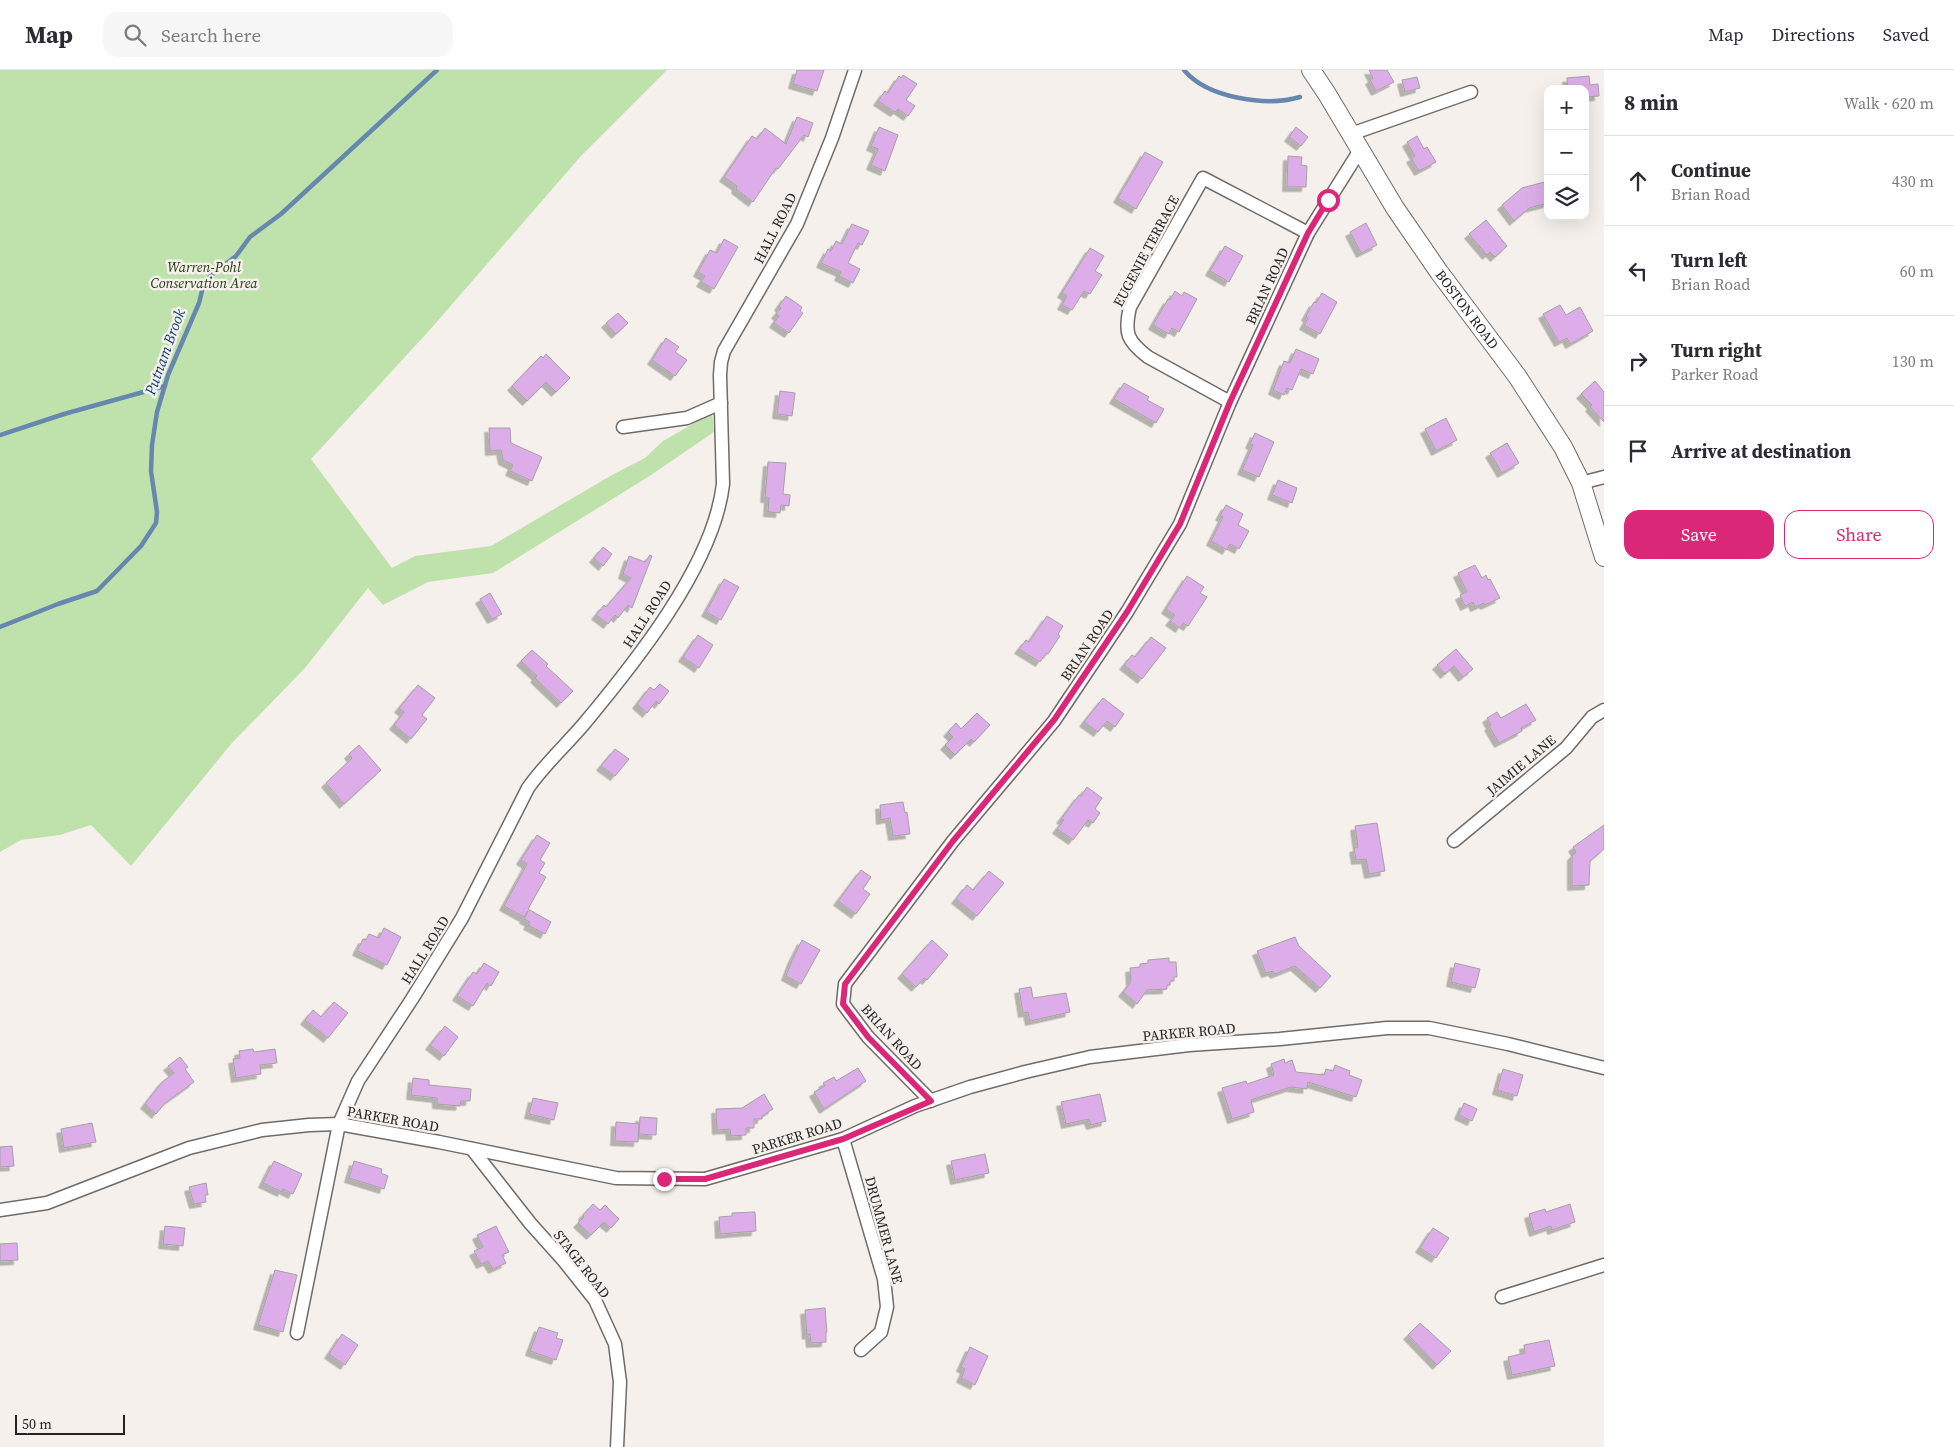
<!DOCTYPE html>
<meta charset="utf-8">
<style>
:root{--surface:#fff;--page:#f7f7f7;--text:#2b2b33;--muted:#7c7c81;--line:#e1e1e2;--accent:#db2777}
body{margin:0;font-family:"Source Serif 4",serif;background:var(--page);color:var(--text)}
.controls{position:absolute;right:15px;top:15px;display:grid;overflow:hidden;border-radius:10px;box-shadow:0 5px 20px #0002}
.controls button{width:45px;height:45px;display:grid;place-items:center;padding:0;border:0;border-bottom:1px solid var(--line);background:var(--surface);color:var(--text);font:25px sans-serif}
.scale{position:absolute;left:15px;bottom:12px;width:110px;box-sizing:border-box;padding-left:5px;border:2px solid #262423;border-top:0;font-size:14px;line-height:18px;white-space:nowrap;color:#262423;-webkit-text-stroke:4px #f5f0ec;paint-order:stroke}
.stop{position:absolute;width:15px;height:15px;margin:-11px;border:4px solid #db2777;border-radius:50%;background:#fff}
.stop.end{background:#db2777;border-color:#fff;box-shadow:0 1px 5px #0008}
.list{margin:0;padding:0;list-style:none}
h2{display:flex;justify-content:space-between;align-items:center;height:65px;margin:0;padding:0 20px;font-size:21px}
h2 small{font-size:16px;font-weight:400;color:var(--muted)}
.list li{display:grid;grid-template-columns:32px 1fr auto;gap:15px;align-items:center;box-sizing:border-box;height:90px;padding:0 20px;border-top:1px solid var(--line)}
.list b{display:block;font-size:19px;white-space:nowrap}
.list p{margin:0;font-size:16px;white-space:nowrap;color:var(--muted)}
.list em{font-size:16px;font-style:normal;color:var(--muted)}
.actions{display:flex;gap:10px;padding:15px 20px}
.actions a{flex:1;padding:11px 0;border:1px solid var(--accent);border-radius:15px;text-align:center;font-size:18px;color:var(--accent)}
.actions .main{background:var(--accent);color:#fff}
.icon{flex:none;width:28px;height:28px;fill:none;stroke:currentColor;stroke-width:2;stroke-linecap:round;stroke-linejoin:round}
.map{position:relative;flex:none;width:1604px;height:1377px;overflow:hidden}
header{display:flex;align-items:center;gap:30px;box-sizing:border-box;height:70px;padding:0 25px;background:var(--surface);border-bottom:1px solid var(--line)}
header strong{font-size:24px}
nav{display:flex;gap:28px;margin-inline-start:auto;font-size:18px}
.search{width:350px;height:45px;background:var(--page);display:flex;align-items:center;gap:12px;box-sizing:border-box;padding:0 18px;border-radius:15px;color:var(--muted);font-size:19px}
main{display:flex}
aside{flex:1;background:var(--surface)}
.map>svg:first-child{display:block}
.green{fill:#bfe2ad}
.lines{fill:none;stroke-linecap:round;stroke-linejoin:round}
.stream{stroke:#6787af;stroke-width:4.5}
.building{fill:#ddade9;stroke:#a5a1a5;filter:url(#shadow)}
.minor-casing{stroke:#6f6b68;stroke-width:15}
.secondary-casing{stroke:#6f6b68;stroke-width:20}
.minor{stroke:#fff;stroke-width:12}
.secondary{stroke:#fff;stroke-width:18}
.route{stroke:#db2777;stroke-width:6}
.labels{text-anchor:middle;stroke-width:5;stroke-linejoin:round;paint-order:stroke}
.street-label{font-size:14px;fill:#262423;stroke:#f5f0ec}
.park-label{font-size:14px;font-style:italic;fill:#203a0e;stroke:#f5f0ec}
.water-label{font-size:15px;font-style:italic;fill:#0a3c6f;stroke:#f5f0ec}
</style>
<header>
<strong>Map</strong>
<div class="search"><svg class="icon" aria-label="search" viewBox="0 0 24 24"><circle cx="10" cy="10" r="6"/><path d="M15 15l6 6"/></svg>Search here</div>
<nav><a>Map</a><a>Directions</a><a>Saved</a></nav>
</header>
<main>
<div class="map">
<svg width="1604" height="1377" viewBox="0 0 1604 1377">
<defs>
<filter id="shadow"><feDropShadow dx="-4.5" dy="4.5" stdDeviation="0" flood-color="#0004"/></filter>
</defs>
<rect width="100%" height="100%" fill="#f5f0ec"/>
<!-- green -->
<polygon class="green" points="0,0 667,0 581,86 427,263 311,389 392,498 415,486 491,476 612,405 645,388 663,371 712,343 714,362 648,407 493,503 428,512 383,535 368,518 305,598 232,673 131,796 91,755 60,765 21,770 0,782"/>
<g class="lines">
<!-- stream -->
<g class="stream">
<path d="M1184 0C1207 28 1267 37 1300 27"/>
<polyline points="0,365 64,344 165,316"/>
<polyline points="0,557 58,534 97,521 141,476 156,453 157,442 151,401 152,375 157,342 168,305 199,233 203,217 210,206 236,186 250,167 281,144 437,0"/>
</g>
</g>
<!-- building -->
<g class="building">
<polygon points="797,0 824,0 817,21 793,14"/>
<polygon points="1369,0 1387,0 1394,12 1376,21 1370,10 1373,8"/>
<polygon points="903,5 917,14 906,30 915,36 908,46 898,39 895,42 878,31 885,21 888,23 899,6 901,8"/>
<polygon points="1589,6 1590,15 1598,14 1599,26 1585,27 1585,19 1568,19 1567,8"/>
<polygon points="1417,7 1420,18 1405,22 1402,10"/>
<polygon points="797,47 813,53 808,67 804,65 778,99 776,98 753,132 736,119 737,116 724,107 752,66 757,69 765,58 786,74"/>
<polygon points="879,57 898,65 885,101 871,95 878,79 871,76"/>
<polygon points="1296,57 1308,67 1301,76 1289,67"/>
<polygon points="1417,66 1424,79 1427,77 1436,92 1419,101 1411,88 1415,86 1407,72"/>
<polygon points="1145,82 1163,92 1136,139 1118,128"/>
<polygon points="1288,86 1302,87 1301,95 1307,96 1306,117 1287,117"/>
<polygon points="1548,111 1548,133 1529,138 1514,151 1502,135 1522,118"/>
<polygon points="1486,150 1507,176 1495,187 1490,182 1487,185 1469,164"/>
<polygon points="1366,153 1377,175 1361,183 1350,162"/>
<polygon points="852,154 869,161 862,175 858,173 848,193 860,199 853,213 839,206 841,202 821,193 828,179 831,181 836,171 842,174"/>
<polygon points="724,169 738,177 714,219 701,212 705,206 698,202 710,180 717,183"/>
<polygon points="1225,176 1243,186 1229,212 1210,201"/>
<polygon points="1090,178 1104,186 1095,201 1102,205 1090,224 1084,221 1072,240 1062,235 1067,226 1062,223"/>
<polygon points="1175,221 1182,226 1184,222 1197,229 1179,262 1172,258 1169,264 1153,255 1168,229 1170,230"/>
<polygon points="1322,223 1337,232 1320,264 1304,255 1308,248 1306,246 1314,232 1316,233"/>
<polygon points="786,226 802,237 800,241 803,243 789,263 774,253 779,246 776,244 781,238 779,236"/>
<polygon points="1560,235 1566,245 1580,237 1593,261 1570,274 1567,268 1559,272 1543,244"/>
<polygon points="618,243 628,253 616,264 606,253"/>
<polygon points="666,268 679,277 675,282 687,290 675,306 652,290"/>
<polygon points="1296,279 1319,289 1313,304 1301,299 1292,320 1287,318 1284,325 1273,320 1284,291 1290,293"/>
<polygon points="546,284 570,308 556,322 546,312 527,331 512,316 541,286 543,288"/>
<polygon points="1595,311 1604,322 1604,352 1590,337 1592,335 1581,324"/>
<polygon points="1124,313 1149,327 1147,330 1164,339 1156,353 1114,329"/>
<polygon points="780,321 795,323 792,346 777,344"/>
<polygon points="1446,348 1457,370 1436,381 1425,359"/>
<polygon points="489,358 510,358 511,373 542,387 532,411 510,401 513,395 503,390 501,380 490,381"/>
<polygon points="1255,363 1274,372 1259,407 1242,400 1253,375 1250,374"/>
<polygon points="1507,373 1519,393 1502,403 1490,383"/>
<polygon points="768,392 786,393 783,424 790,425 789,436 781,435 780,443 768,442 769,428 765,428"/>
<polygon points="1278,410 1297,418 1292,433 1272,425"/>
<polygon points="1226,435 1243,444 1238,455 1249,461 1239,479 1230,474 1227,480 1211,471 1223,447 1220,446"/>
<polygon points="603,477 612,484 603,496 594,488"/>
<polygon points="650,485 652,486 632,538 628,535 618,548 615,545 608,554 596,545 604,535 606,537 631,508 623,504 629,486 645,492"/>
<polygon points="1475,495 1482,508 1486,505 1488,510 1490,509 1500,528 1485,535 1484,533 1475,537 1473,532 1465,536 1460,525 1467,522 1458,503"/>
<polygon points="1187,506 1204,517 1200,523 1207,527 1188,556 1183,553 1180,558 1170,551 1175,545 1166,539"/>
<polygon points="724,509 739,517 721,550 706,542"/>
<polygon points="490,523 502,544 492,549 480,529"/>
<polygon points="1047,546 1063,556 1058,564 1060,566 1048,584 1046,583 1040,592 1019,579 1026,570 1029,572"/>
<polygon points="698,565 713,575 699,598 683,587"/>
<polygon points="1151,567 1166,578 1142,609 1124,595 1132,585 1135,587"/>
<polygon points="1456,579 1473,599 1463,607 1454,596 1445,604 1437,595"/>
<polygon points="532,580 548,594 546,596 573,621 561,633 535,608 537,606 521,591"/>
<polygon points="660,614 669,621 659,634 656,631 647,643 637,634 650,617 654,620"/>
<polygon points="418,615 435,628 422,645 427,649 411,669 394,655 404,642 399,638"/>
<polygon points="1103,628 1124,644 1115,657 1107,651 1098,662 1084,652"/>
<polygon points="1526,634 1536,650 1521,658 1522,661 1499,673 1489,656 1491,655 1487,648 1497,642 1501,648"/>
<polygon points="977,643 990,655 974,672 971,669 955,685 945,675 953,667 948,662 956,653 961,659"/>
<polygon points="359,675 381,700 344,734 326,713 352,688 349,684"/>
<polygon points="615,679 629,689 615,706 601,696"/>
<polygon points="1087,717 1102,728 1095,739 1100,743 1093,753 1088,750 1073,770 1057,759 1064,750 1061,749 1079,725 1081,726"/>
<polygon points="903,732 905,743 907,742 910,764 893,766 890,748 881,750 880,735"/>
<polygon points="1377,753 1385,801 1369,804 1366,789 1356,790 1354,778 1358,777 1355,756"/>
<polygon points="1604,755 1604,779 1590,791 1589,815 1572,816 1572,786 1576,782 1573,777"/>
<polygon points="537,765 550,773 540,790 545,793 539,803 546,807 528,839 551,852 545,864 528,855 530,852 524,849 528,841 524,847 504,836 527,794 521,790"/>
<polygon points="861,800 871,807 863,819 870,824 856,844 838,831"/>
<polygon points="989,801 1004,813 977,846 956,829 967,815 973,820"/>
<polygon points="384,858 401,867 387,895 357,881 363,869 366,870 369,864 379,868"/>
<polygon points="1295,867 1299,876 1331,906 1320,918 1295,896 1275,904 1273,901 1266,903 1257,881"/>
<polygon points="802,870 820,880 801,914 786,906 792,890"/>
<polygon points="932,870 948,885 927,910 924,908 916,917 902,904"/>
<polygon points="1169,888 1169,892 1176,892 1177,907 1174,907 1174,911 1170,911 1170,915 1167,915 1167,919 1147,920 1137,934 1123,922 1131,912 1130,898 1140,897 1140,894 1148,893 1148,890"/>
<polygon points="484,893 499,902 491,916 487,913 473,936 457,926 473,902 477,904"/>
<polygon points="1455,893 1480,899 1475,918 1451,912"/>
<polygon points="1031,917 1033,928 1066,923 1070,942 1030,951 1028,942 1023,943 1019,919"/>
<polygon points="334,932 348,943 328,968 305,950 313,940 321,947"/>
<polygon points="445,956 458,967 444,986 430,975"/>
<polygon points="253,979 254,982 275,979 277,993 260,995 261,1004 236,1008 233,989 240,988 239,981"/>
<polygon points="180,987 188,997 185,999 194,1012 165,1033 156,1044 145,1034 162,1012 174,1003 168,996"/>
<polygon points="1284,989 1285,993 1292,990 1296,1002 1324,1005 1326,999 1333,1001 1335,995 1350,1001 1349,1005 1362,1010 1356,1027 1308,1012 1307,1019 1291,1017 1251,1030 1254,1042 1232,1049 1222,1018 1246,1011 1247,1014 1274,1005 1271,994"/>
<polygon points="858,998 866,1011 824,1039 814,1022 825,1016 823,1013 834,1007 836,1011"/>
<polygon points="1503,999 1523,1005 1517,1026 1497,1020"/>
<polygon points="413,1008 429,1010 429,1015 471,1019 470,1031 461,1031 460,1036 437,1034 437,1028 411,1025"/>
<polygon points="764,1024 773,1039 762,1046 762,1049 754,1049 754,1058 746,1058 746,1065 731,1066 730,1059 717,1060 716,1039 742,1038"/>
<polygon points="1100,1024 1106,1051 1091,1055 1089,1049 1066,1054 1061,1032"/>
<polygon points="533,1028 558,1033 554,1050 529,1044"/>
<polygon points="1464,1033 1477,1039 1472,1051 1459,1045"/>
<polygon points="640,1047 657,1048 656,1065 639,1064"/>
<polygon points="616,1052 639,1054 638,1072 615,1071"/>
<polygon points="92,1053 96,1072 64,1078 61,1059"/>
<polygon points="12,1076 14,1096 0,1097 0,1077"/>
<polygon points="985,1084 989,1103 955,1110 951,1091"/>
<polygon points="274,1091 302,1104 293,1124 283,1119 282,1122 263,1113"/>
<polygon points="354,1091 382,1099 381,1103 388,1106 384,1119 349,1108"/>
<polygon points="206,1113 208,1125 205,1125 206,1132 194,1134 189,1117"/>
<polygon points="593,1134 600,1140 605,1135 619,1149 611,1158 604,1152 591,1165 578,1153 584,1147 583,1145"/>
<polygon points="1570,1134 1575,1152 1552,1160 1551,1156 1534,1162 1529,1144 1545,1139 1546,1142"/>
<polygon points="755,1142 756,1161 720,1164 719,1147 732,1146 732,1143"/>
<polygon points="165,1156 185,1158 183,1176 163,1174"/>
<polygon points="496,1156 509,1182 502,1185 506,1193 493,1199 488,1191 481,1194 474,1181 483,1177 477,1165"/>
<polygon points="1433,1158 1449,1168 1436,1188 1420,1178"/>
<polygon points="17,1173 18,1190 0,1191 0,1174"/>
<polygon points="275,1200 297,1205 283,1262 258,1255"/>
<polygon points="825,1238 827,1262 826,1262 826,1272 811,1273 810,1264 807,1265 805,1240"/>
<polygon points="1420,1253 1451,1281 1437,1295 1408,1265"/>
<polygon points="539,1257 558,1263 556,1268 563,1270 556,1290 530,1281"/>
<polygon points="342,1264 358,1275 345,1295 329,1284"/>
<polygon points="1549,1270 1555,1296 1512,1305 1508,1287 1525,1283 1524,1275"/>
<polygon points="970,1277 988,1286 975,1315 961,1308 965,1299 961,1297"/>
</g>
<g class="lines">
<!-- minor casing -->
<g class="minor-casing">
<g id="minor">
<polyline points="1351,64 1471,22"/>
<path d="M1230 332 1148 287C1127 271 1124 263 1130 237L1203 108 1308 163"/>
<polyline points="623,357 687,348 721,333"/>
<polyline points="1581,413 1604,407"/>
<polyline points="1454,771 1566,678 1592,647 1604,640"/>
<polyline points="931,1031 868,967 843,934 845,914 953,771 1054,651 1127,542 1180,454 1230,332 1308,163 1360,80"/>
<polyline points="843,1069 884,1209 887,1237 881,1262 861,1280"/>
<polyline points="472,1079 530,1153 564,1191 595,1230 615,1274 620,1312 617,1377"/>
<polyline points="0,1140 47,1133 189,1078 262,1060 309,1055 339,1054 439,1072 616,1108 705,1109 843,1069 915,1036 970,1017 1025,1002 1090,987 1189,975 1280,969 1387,958 1429,958 1508,974 1604,998"/>
<polyline points="1502,1227 1604,1195"/>
<path d="M297 1263 339 1054 358 1011 412 929 462 848 528 718C544 695 565 676 583 655 634 594 714 495 723 414L720 305 721 292 724 281 797 154 832 68 855 0"/>
</g>
</g>
<!-- secondary casing -->
<g class="secondary-casing">
<g id="secondary">
<path id="s1" d="M1311 0 1327 24 1395 138 1439 202 1517 306 1563 377 1581 413 1604 487"/>
</g>
</g>
<!-- minor -->
<use href="#minor" class="minor"/>
<!-- secondary -->
<use href="#secondary" class="secondary"/>
</g>
<g class="lines">
<!-- route -->
<polyline class="route" points="664,1109 705,1109 843,1069 931,1031 868,967 843,934 845,914 953,771 1054,650 1127,542 1180,454 1230,332 1308,163 1328,130"/>
</g>
<g class="labels">
<!-- street labels -->
<g class="street-label">
<text transform="translate(775 158) rotate(-63)" y="5">HALL ROAD</text>
<text transform="translate(1146 181) rotate(-62)" y="5">EUGENIE TERRACE</text>
<text transform="translate(1267 216) rotate(-65)" y="5">BRIAN ROAD</text>
<text dy="5" stroke="none"><textPath href="#s1" startOffset="286">BOSTON ROAD</textPath></text>
<text transform="translate(647 544) rotate(-57)" y="5">HALL ROAD</text>
<text transform="translate(1087 575) rotate(-56)" y="5">BRIAN ROAD</text>
<text transform="translate(1521 695) rotate(-40)" y="5">JAIMIE LANE</text>
<text transform="translate(425 880) rotate(-58)" y="5">HALL ROAD</text>
<text transform="translate(1189 962) rotate(-5)" y="5">PARKER ROAD</text>
<text transform="translate(892 967) rotate(48)" y="5">BRIAN ROAD</text>
<text transform="translate(393 1049) rotate(10)" y="5">PARKER ROAD</text>
<text transform="translate(797 1066) rotate(-17)" y="5">PARKER ROAD</text>
<text transform="translate(884 1160) rotate(75)" y="5">DRUMMER LANE</text>
<text transform="translate(582 1194) rotate(52)" y="5">STAGE ROAD</text>
</g>
<!-- park labels -->
<g class="park-label">
<text x="204" y="202">Warren-Pohl<tspan x="204" dy="16">Conservation Area</tspan></text>
</g>
<!-- water labels -->
<g class="water-label">
<text transform="translate(165 282) rotate(-70)" y="5">Putnam Brook</text>
</g>
</g>
</svg>
<div class="controls">
<button>+</button>
<button>−</button>
<button><svg class="icon" aria-label="layers" viewBox="0 0 24 24"><path d="M12 4l9 5-9 5-9-5zM3 14l9 5 9-5"/></svg></button>
</div>
<div class="scale">50 m</div>
<div class="stop" style="left:1328px;top:130px"></div>
<div class="stop end" style="left:664px;top:1109px"></div>
</div>
<aside>
<h2>8 min<small>Walk · 620 m</small></h2>
<ul class="list">
<li><svg class="icon" aria-label="ahead" viewBox="0 0 24 24"><path d="M12 20V5M6 11l6-6 6 6"/></svg><div><b>Continue</b><p>Brian Road</p></div><em>430 m</em></li>
<li><svg class="icon" aria-label="left" viewBox="0 0 24 24"><path d="M17 20v-9H6M10 6l-5 5 5 5"/></svg><div><b>Turn left</b><p>Brian Road</p></div><em>60 m</em></li>
<li><svg class="icon" aria-label="right" viewBox="0 0 24 24"><path d="M7 20v-9h11M14 6l5 5-5 5"/></svg><div><b>Turn right</b><p>Parker Road</p></div><em>130 m</em></li>
<li><svg class="icon" aria-label="arrive" viewBox="0 0 24 24"><path d="M6 21V4h12l-3 4 3 4H6"/></svg><div><b>Arrive at destination</b></div></li>
</ul>
<div class="actions"><a class="main">Save</a><a>Share</a></div>
</aside>
</main>
